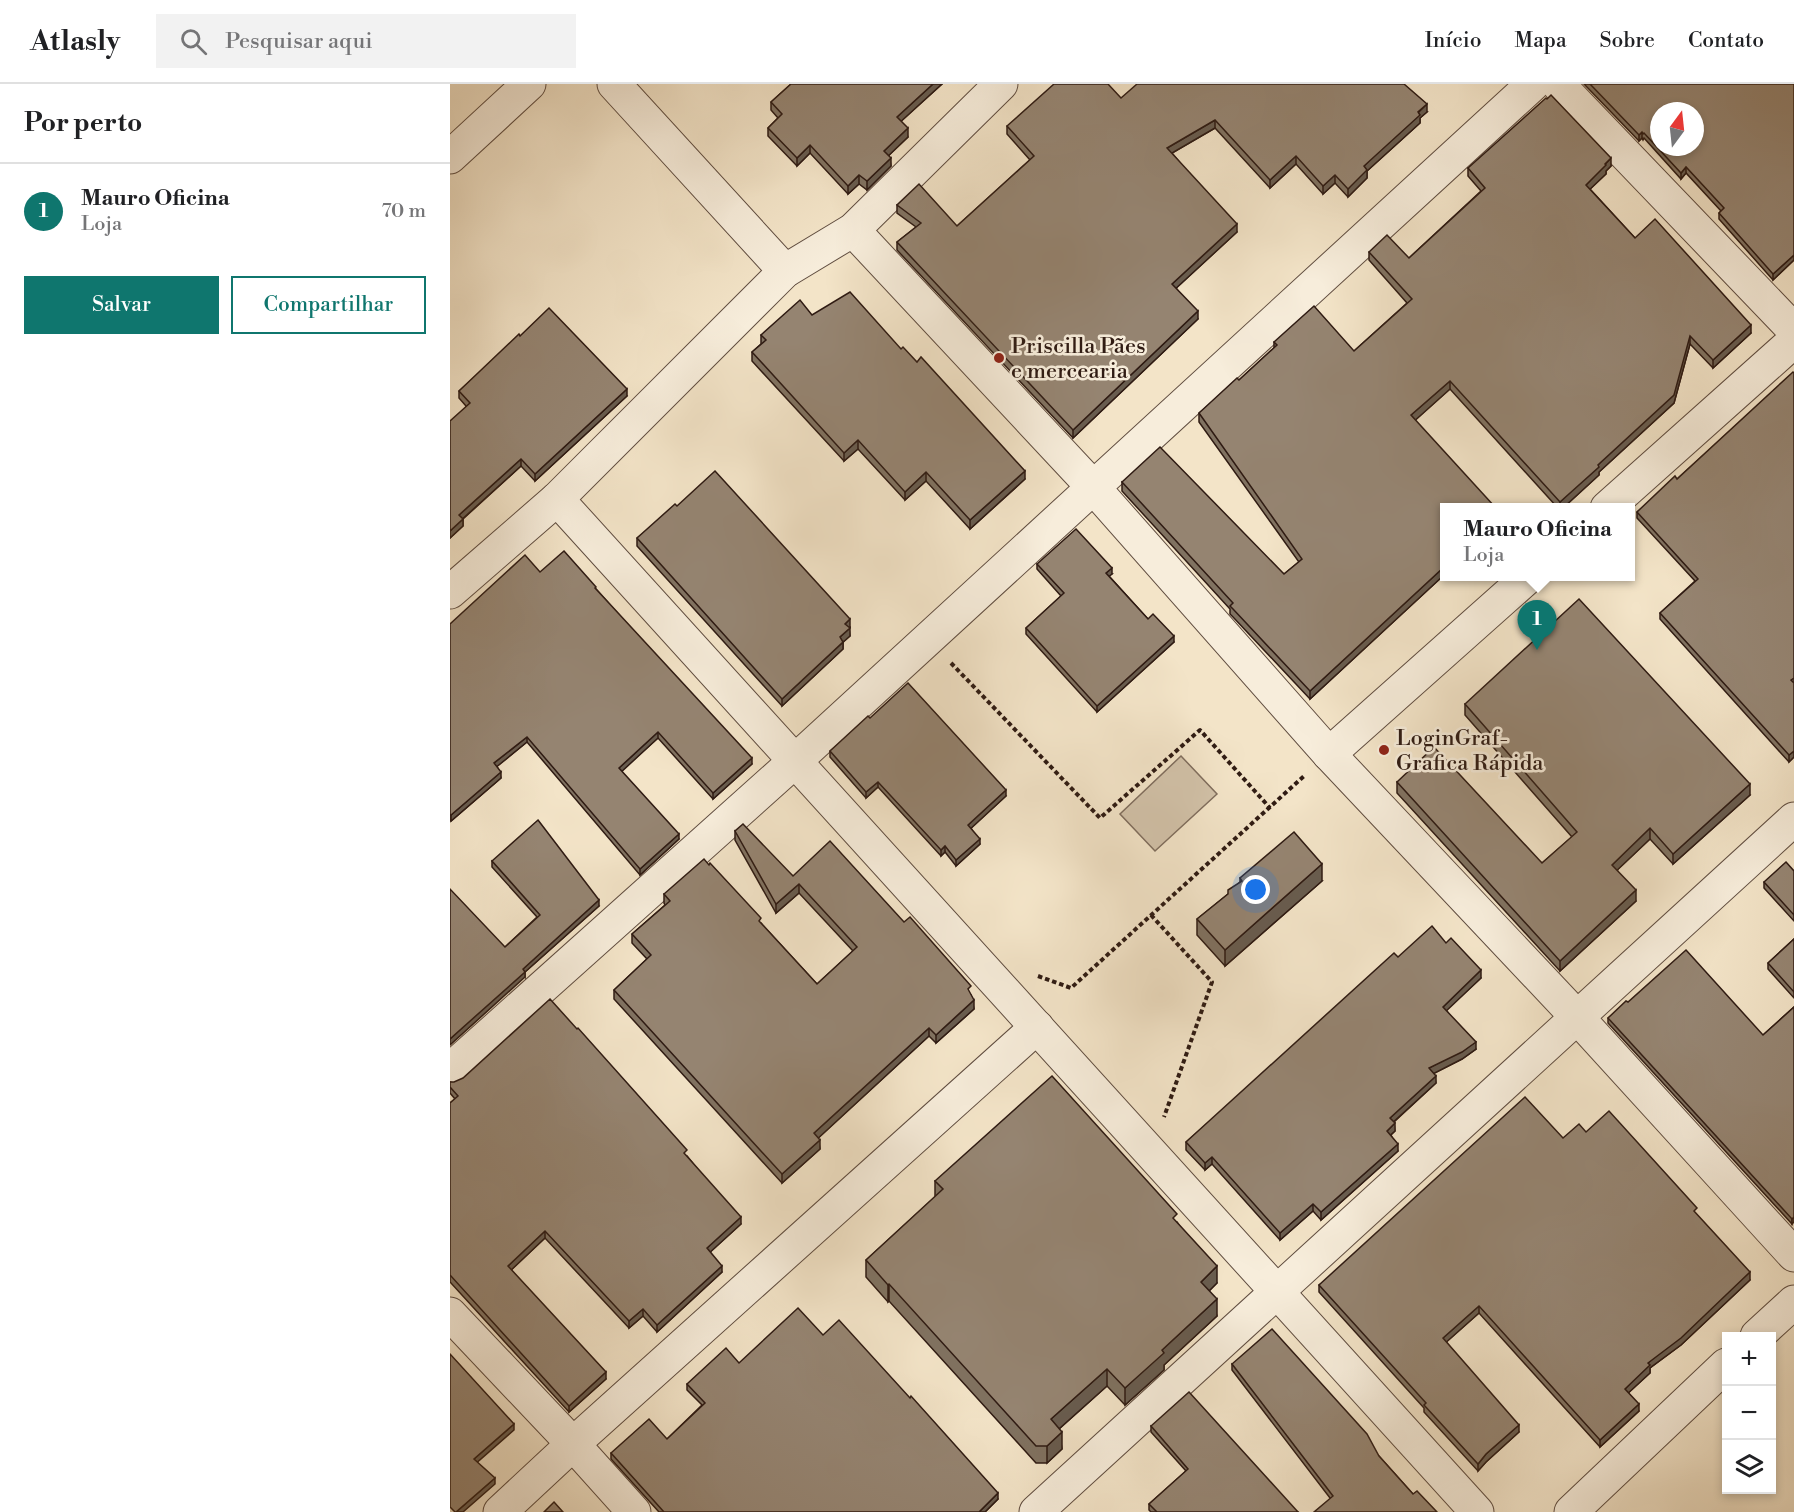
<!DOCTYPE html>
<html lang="pt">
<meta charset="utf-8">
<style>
:root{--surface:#fff;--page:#f2f2f2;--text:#202124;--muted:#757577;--line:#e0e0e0;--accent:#0f766e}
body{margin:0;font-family:"Libre Bodoni",serif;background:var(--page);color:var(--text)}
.controls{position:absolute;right:18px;bottom:18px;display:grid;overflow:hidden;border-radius:0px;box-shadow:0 3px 9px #0003}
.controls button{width:54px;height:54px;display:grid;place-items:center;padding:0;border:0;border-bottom:2px solid var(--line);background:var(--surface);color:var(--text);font:30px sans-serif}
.compass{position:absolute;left:1200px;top:18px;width:54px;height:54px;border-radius:50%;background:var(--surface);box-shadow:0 3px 9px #0003;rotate:15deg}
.you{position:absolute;left:806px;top:806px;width:21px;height:21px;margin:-15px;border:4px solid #fff;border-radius:50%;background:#1a73e8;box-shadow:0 0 0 9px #1a73e833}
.badge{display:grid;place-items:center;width:39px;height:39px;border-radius:50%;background:var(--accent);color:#fff;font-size:20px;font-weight:700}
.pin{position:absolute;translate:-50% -50px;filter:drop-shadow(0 2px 3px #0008)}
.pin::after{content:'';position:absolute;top:32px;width:21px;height:18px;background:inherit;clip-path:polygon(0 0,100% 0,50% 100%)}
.popup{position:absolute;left:990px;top:419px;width:195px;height:78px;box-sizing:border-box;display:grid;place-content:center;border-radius:0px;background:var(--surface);filter:drop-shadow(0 2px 4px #0005);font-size:20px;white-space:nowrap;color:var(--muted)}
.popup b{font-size:22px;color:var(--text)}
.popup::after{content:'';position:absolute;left:50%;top:100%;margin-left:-12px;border:12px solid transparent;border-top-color:var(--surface)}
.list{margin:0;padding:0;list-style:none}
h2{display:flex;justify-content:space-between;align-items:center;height:78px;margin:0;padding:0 24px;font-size:26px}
h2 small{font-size:20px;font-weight:400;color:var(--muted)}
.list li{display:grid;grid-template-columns:39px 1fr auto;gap:18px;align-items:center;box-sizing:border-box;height:96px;padding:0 24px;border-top:2px solid var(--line)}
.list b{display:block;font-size:22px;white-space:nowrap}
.list p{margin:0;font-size:20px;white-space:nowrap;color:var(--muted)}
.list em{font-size:20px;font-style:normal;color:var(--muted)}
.actions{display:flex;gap:12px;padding:18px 24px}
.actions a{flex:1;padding:14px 0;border:2px solid var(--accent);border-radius:0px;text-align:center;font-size:21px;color:var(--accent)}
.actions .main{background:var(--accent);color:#fff}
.icon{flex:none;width:33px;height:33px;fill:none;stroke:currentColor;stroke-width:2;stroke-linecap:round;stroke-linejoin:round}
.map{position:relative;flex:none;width:1344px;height:1428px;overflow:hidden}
header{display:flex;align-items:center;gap:36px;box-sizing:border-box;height:84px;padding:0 30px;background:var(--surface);border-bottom:2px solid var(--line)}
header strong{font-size:28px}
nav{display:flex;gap:33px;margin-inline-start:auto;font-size:21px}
.search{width:420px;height:54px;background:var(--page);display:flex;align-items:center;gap:15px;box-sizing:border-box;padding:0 21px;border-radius:0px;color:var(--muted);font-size:22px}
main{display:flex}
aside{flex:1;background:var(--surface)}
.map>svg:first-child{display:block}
.pitch{fill:#d2c2a9;stroke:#806e5e;stroke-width:1.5}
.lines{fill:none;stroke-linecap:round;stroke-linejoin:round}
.minor-casing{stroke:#604d40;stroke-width:35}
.path{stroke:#2f1b13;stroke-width:4;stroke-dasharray:4.5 3;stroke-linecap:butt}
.minor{stroke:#f7eddb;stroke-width:33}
.wall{fill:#807261;stroke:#2f1b13;stroke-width:1.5}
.shaded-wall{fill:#685c4f;stroke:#2f1b13;stroke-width:1.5}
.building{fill:#958471;stroke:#2f1b13;stroke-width:1.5;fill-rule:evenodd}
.poi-dot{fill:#8f2418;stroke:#f7eddb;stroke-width:2}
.labels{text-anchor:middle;stroke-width:5;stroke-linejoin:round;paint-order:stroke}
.poi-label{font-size:22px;fill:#2f1b13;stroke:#f7eddb;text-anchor:start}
</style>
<header>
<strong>Atlasly</strong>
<div class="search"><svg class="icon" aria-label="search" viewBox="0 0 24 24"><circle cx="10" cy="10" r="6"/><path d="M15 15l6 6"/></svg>Pesquisar aqui</div>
<nav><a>Início</a><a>Mapa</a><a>Sobre</a><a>Contato</a></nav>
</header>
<main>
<aside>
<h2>Por perto<small></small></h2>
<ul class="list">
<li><span class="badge">1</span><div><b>Mauro Oficina</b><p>Loja</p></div><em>70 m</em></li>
</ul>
<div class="actions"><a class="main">Salvar</a><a>Compartilhar</a></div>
</aside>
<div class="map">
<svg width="1344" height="1428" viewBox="0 0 1344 1428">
<rect width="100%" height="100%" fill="#f3e4c8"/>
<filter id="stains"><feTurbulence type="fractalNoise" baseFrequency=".00333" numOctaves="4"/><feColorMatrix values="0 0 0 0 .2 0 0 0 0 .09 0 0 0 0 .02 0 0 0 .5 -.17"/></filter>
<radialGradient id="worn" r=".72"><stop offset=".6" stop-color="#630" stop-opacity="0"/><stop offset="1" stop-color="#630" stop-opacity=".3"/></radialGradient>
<!-- pitch -->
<polygon class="pitch" points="731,672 767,710 705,767 670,730"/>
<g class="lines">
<!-- minor casing -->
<g class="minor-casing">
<g id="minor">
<polyline points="164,0 335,187"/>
<polyline points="1108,0 1344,246"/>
<polyline points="0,73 79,0"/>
<polyline points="403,146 643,403 879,670 1127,933 1344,1171"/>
<polyline points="107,415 1027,1428"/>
<polyline points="1157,424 1344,257"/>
<polyline points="0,508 107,415 335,187 403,146 551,0"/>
<polyline points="879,670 1079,492"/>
<polyline points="0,986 345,677 1083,0"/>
<polyline points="0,1230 123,1360 184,1428"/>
<polyline points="1307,1252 1344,1218"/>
<polyline points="50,1428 123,1360 587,943"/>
<polyline points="586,1428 1344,735"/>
<polyline points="1121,1428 1276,1281"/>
</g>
</g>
<!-- path -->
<g class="path">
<polyline points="501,579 650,734 750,646 820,724"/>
<polyline points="701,831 762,898 714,1033"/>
<polyline points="588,892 621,904 854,692"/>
</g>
<!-- minor -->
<use href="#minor" class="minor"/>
</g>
<!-- wall -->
<g class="wall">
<polygon points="341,0 492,0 451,37 458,53 439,71 441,82 417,106 409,100 398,110 360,69 347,82 318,52 318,44 328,34 321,26 321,18"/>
<polygon points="1134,0 1344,0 1344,176 1323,196 1269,135 1269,129 1271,127 1236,89 1231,95 1194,54 1193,56 1192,54 1189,57"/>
<polygon points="671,14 977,28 970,34 970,39 917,87 917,94 898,113 885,99 873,110 846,80 820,104 765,44 722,69 787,148 726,204 748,235 623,354 447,166 447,158 466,143 447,129 447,121 507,142 580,76 557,50 557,42"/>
<polygon points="1161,82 1156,87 1156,90 1140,105 1185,154 1301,249 1263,284 1240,260 1224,319 1149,388 1149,391 1114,423 1107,423 1000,305 965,336 994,423 994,491 860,615 783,533 780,530 780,525 672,407 672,398 834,490 849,478 749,338 749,329 789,296 824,264 824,258 904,267 957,219 919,176 919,168 959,174 1031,107 1018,92 1018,84"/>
<polygon points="362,231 451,265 575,395 520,445 476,397 455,416 408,365 394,377 302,277 302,268 311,260 311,251"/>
<polygon points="70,252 177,312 85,397 71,382 13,435 13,442 0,454 16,322 9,314 9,307"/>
<polygon points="1344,289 1344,673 1339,678 1210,535 1210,529 1245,497 1187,434 1187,428 1227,395"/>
<polygon points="227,422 400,543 399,544 400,552 393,558 393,565 332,622 187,462 187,454"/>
<polygon points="587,480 662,490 659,492 698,535 724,558 647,628 576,550 576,544 611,512 587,485"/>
<polygon points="90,488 146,505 302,680 263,715 208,654 171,687 229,755 190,791 77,658 47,682 51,694 1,737 0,736 0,540"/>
<polygon points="1015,620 1300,711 1223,780 1200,755 1167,786 1186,817 1110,887 947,709 947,698 1092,779 1122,753 1015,631"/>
<polygon points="420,634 556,712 521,744 530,760 506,782 495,768 491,772 428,703 416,714 380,673 380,667"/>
<polygon points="285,747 343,792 521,911 524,925 486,959 479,952 368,1054 370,1065 332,1099 164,915 164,906 197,875 182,859 182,850 215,821 214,819 214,810 311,839 367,900 403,867 349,809 326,829 285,756"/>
<polygon points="42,777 149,822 75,888 75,893 55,863 87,833 42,783"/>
<polygon points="1344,787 1344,837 1314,804 1314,798"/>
<polygon points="790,794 872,797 775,882 747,851 747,835 778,810 790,798"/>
<polygon points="1344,855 1344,914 1318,885 1318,879"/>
<polygon points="996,859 1031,894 996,926 1026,965 1012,975 984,989 986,999 944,1038 945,1047 941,1051 948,1067 871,1136 863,1127 830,1156 762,1080 755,1086 736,1066 736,1058 948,873"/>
<polygon points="1178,918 1313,951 1344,923 1342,1140 1158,939 1158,934"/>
<polygon points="0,998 237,1072 291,1140 260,1168 272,1188 207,1248 193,1232 179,1244 95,1154 61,1186 156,1295 119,1328 0,1198 0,1019 5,1015 0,1009"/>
<polygon points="1136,1048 1247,1131 1300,1196 1231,1261 1200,1284 1200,1289 1178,1309 1189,1327 1150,1363 1029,1229 996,1258 1069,1348 1036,1378 1028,1387 974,1328 974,1324 869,1208 869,1201 1113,1054"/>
<polygon points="485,1097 727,1138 767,1199 759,1207 767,1232 714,1281 714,1286 675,1321 657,1302 609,1345 612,1365 597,1379 586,1379 439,1217 438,1218 416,1193 416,1176 485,1113"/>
<polygon points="373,1251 548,1415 535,1428 209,1428 161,1375 161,1369 217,1355 252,1321 237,1306 237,1300 289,1279"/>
<polygon points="782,1280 929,1372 963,1410 880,1414 782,1286"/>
<polygon points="701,1342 848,1428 701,1428 699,1426 699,1420 736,1387 701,1348"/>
</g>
<!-- shaded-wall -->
<g class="shaded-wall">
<polygon points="483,0 492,0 447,41 447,33"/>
<polygon points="977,20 977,28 970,34 970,39 917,87 917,94 898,113 898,105 914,82"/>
<polygon points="765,36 765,44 717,72 717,64"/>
<polygon points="458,44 458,53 434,76 434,67"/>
<polygon points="1192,48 1192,54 1189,57 1189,51"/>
<polygon points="360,61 360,69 347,82 347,74"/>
<polygon points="846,72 846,80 820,104 820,96"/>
<polygon points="441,74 441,82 417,106 417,97"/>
<polygon points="1161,74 1161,82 1156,87 1156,90 1136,109 1136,101"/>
<polygon points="1236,83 1236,89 1231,95 1231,89"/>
<polygon points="409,91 409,100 398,110 398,102"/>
<polygon points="885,91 885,99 873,110 873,102"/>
<polygon points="787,140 787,148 722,208 722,200"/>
<polygon points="1344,171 1344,176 1323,196 1323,190"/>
<polygon points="748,227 748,235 623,354 623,346"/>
<polygon points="1301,241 1301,249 1263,284 1263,276"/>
<polygon points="1240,252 1240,260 1224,319 1149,388 1149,391 1114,423 1110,423 1110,418 1148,381"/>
<polygon points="1000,297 1000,305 961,340 961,331"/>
<polygon points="177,305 177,312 85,397 85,390"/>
<polygon points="408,356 408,365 394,377 394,369"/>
<polygon points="71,375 71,382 9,438 9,431"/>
<polygon points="575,387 575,395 520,445 520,436"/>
<polygon points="476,388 476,397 455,416 455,408"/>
<polygon points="13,435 13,442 0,454 0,447"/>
<polygon points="994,483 994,491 860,615 860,607"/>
<polygon points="662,484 662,490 656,495 656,489"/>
<polygon points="400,535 400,543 395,547 395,540"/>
<polygon points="400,544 400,552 390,561 390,553"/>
<polygon points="724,552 724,558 647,628 647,622"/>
<polygon points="393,558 393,565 332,622 332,615"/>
<polygon points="208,648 208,654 169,690 169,684"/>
<polygon points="77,653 77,658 44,685 44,679"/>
<polygon points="1344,667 1344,673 1339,678 1339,671"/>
<polygon points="302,674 302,680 263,715 263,709"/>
<polygon points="51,688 51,694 1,737 1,731"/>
<polygon points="428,698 428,703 416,714 416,708"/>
<polygon points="1300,700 1300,711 1223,780 1223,770"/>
<polygon points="556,706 556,712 518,747 518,741"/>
<polygon points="1200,744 1200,755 1162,791 1162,781"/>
<polygon points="229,750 229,755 190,791 190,785"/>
<polygon points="530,755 530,760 506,782 506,776"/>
<polygon points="495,762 495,768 491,772 491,766"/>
<polygon points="872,780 872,797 775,882 775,866"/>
<polygon points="349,800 349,809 326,829 326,820"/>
<polygon points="1186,806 1186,817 1110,887 1110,877"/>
<polygon points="149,816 149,822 75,888 75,893 0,961 0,955 73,885"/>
<polygon points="1031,886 1031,894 993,930 993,923"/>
<polygon points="524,916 524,925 486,959 486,951"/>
<polygon points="479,944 479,952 364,1058 364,1049"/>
<polygon points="1026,958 1026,965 1012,975 979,992 979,984"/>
<polygon points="986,992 986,999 940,1041 940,1034"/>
<polygon points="945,1039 945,1047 937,1054 937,1047"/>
<polygon points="370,1056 370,1065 332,1099 332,1090"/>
<polygon points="948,1060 948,1067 871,1136 871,1128"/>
<polygon points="762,1073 762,1080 755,1086 755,1079"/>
<polygon points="863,1120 863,1127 830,1156 830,1149"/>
<polygon points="291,1133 291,1140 257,1171 257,1164"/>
<polygon points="1344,1133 1344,1138 1342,1140 1342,1135"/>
<polygon points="95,1147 95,1154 58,1189 58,1182"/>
<polygon points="272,1182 272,1188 207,1248 207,1241"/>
<polygon points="767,1182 767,1199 751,1215 751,1198"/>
<polygon points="1300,1188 1300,1196 1231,1261 1200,1284 1200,1289 1175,1312 1175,1305 1198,1279"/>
<polygon points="439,1200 439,1217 438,1218 438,1201"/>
<polygon points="767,1215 767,1232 714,1281 714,1286 675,1321 675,1304 712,1266"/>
<polygon points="1029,1222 1029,1229 993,1261 993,1254"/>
<polygon points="193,1225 193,1232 179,1244 179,1237"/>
<polygon points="657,1285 657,1302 601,1352 601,1335"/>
<polygon points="156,1288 156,1295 119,1328 119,1322"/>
<polygon points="1189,1320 1189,1327 1150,1363 1150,1356"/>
<polygon points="64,1340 64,1346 24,1381 24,1375"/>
<polygon points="1069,1341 1069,1348 1036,1378 1028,1387 1028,1380 1036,1370"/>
<polygon points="612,1348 612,1365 597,1379 597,1362"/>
<polygon points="45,1394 45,1400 13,1428 6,1428"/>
<polygon points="548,1409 548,1415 535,1428 529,1428"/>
</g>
<!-- building -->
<g class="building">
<polygon points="341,0 483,0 447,33 458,44 434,67 441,74 417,97 409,91 398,102 360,61 347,74 318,44 332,30 321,18"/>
<polygon points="604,0 658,0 671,14 687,0 954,0 977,20 968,28 970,31 914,82 917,86 898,105 885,91 873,102 846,72 820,96 765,36 717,64 787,140 722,200 748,227 623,346 447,158 471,139 447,121 469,100 507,142 584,72 557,42"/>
<path d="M1140 0H1344V171L1323 190 1269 129 1274 124 1236 83 1231 89 1194 49 1193 50 1192 48 1189 51ZM1209 27H1245V63H1209Z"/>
<polygon points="1101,11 1161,74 1155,80 1156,81 1136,101 1185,154 1205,135 1301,241 1263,276 1240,252 1224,311 1148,381 1149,383 1110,418 1000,297 961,331 1045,423 994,423 994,483 860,607 783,525 780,522 783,519 672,398 710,363 834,490 852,475 749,329 787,294 789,296 827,261 824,258 864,222 904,267 962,215 919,168 937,151 959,174 1035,104 1018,84 1096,14 1097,15"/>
<polygon points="400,208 451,265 453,263 467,278 471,273 575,387 520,436 476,388 455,408 408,356 394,369 302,268 316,256 311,251 350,216 362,231"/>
<polygon points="99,224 177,305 85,390 71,375 9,431 13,435 0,447 0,337 20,319 9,307 69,250 70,252"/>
<polygon points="1343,288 1344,289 1344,594 1341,596 1344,599 1344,667 1339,671 1210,529 1248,495 1187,428 1225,392 1227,395"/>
<polygon points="265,387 400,535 395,540 400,544 390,553 393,558 332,615 187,454 225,420 227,422"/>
<polygon points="626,445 662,484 656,489 698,535 703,530 724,552 647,622 576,544 614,509 587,480"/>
<polygon points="114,467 146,503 145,504 302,674 263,709 208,648 169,684 229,750 190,785 77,653 44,679 51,688 1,731 0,731 0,540 75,471 90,488"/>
<polygon points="1129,515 1300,700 1223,770 1200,744 1162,781 1186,806 1110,877 947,698 984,663 1092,779 1127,748 1015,620"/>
<polygon points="458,599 556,706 518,741 530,755 506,776 495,762 491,766 428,698 416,708 380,667 418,632 420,634"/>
<polygon points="88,736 149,816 73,885 75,888 0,955 0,805 55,863 90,831 42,777"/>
<polygon points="293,740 343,792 380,757 454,838 460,833 521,902 518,905 524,916 486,951 479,944 364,1049 370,1056 332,1090 164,906 201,871 182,850 220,817 214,810 254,775 259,781 260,779 311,834 309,837 367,900 407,863 349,800 326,820 285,747"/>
<polygon points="844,748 872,780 775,866 747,835 778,810 778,806 792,797 790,794"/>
<polygon points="1336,778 1344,787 1344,831 1314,798"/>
<polygon points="982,842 996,859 1001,854 1031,886 993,923 1026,958 1012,968 979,984 986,992 940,1034 945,1039 937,1047 948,1060 871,1128 863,1120 830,1149 762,1073 755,1079 736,1058 944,869 948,873"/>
<polygon points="1344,855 1344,908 1318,879"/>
<polygon points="1236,866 1313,951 1344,923 1344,1133 1342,1135 1158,934 1176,917 1178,918"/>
<polygon points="100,915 127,945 128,944 237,1066 234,1069 291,1133 257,1164 272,1182 207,1241 193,1225 179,1237 95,1147 58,1182 156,1288 119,1322 0,1191 0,1019 8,1012 0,1003 0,998 4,998 13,994"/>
<polygon points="602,992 727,1130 723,1134 767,1182 751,1198 767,1215 712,1266 714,1269 675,1304 657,1285 601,1335 612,1348 597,1362 586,1362 439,1200 438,1201 416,1176 493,1105 485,1097"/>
<polygon points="1075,1013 1113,1054 1129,1040 1136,1048 1159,1027 1247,1124 1244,1127 1300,1188 1231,1254 1198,1279 1200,1281 1175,1305 1189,1320 1150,1356 1029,1222 993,1254 1069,1341 1036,1370 1028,1380 974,1321 976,1319 869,1201"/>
<polygon points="348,1224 373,1251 389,1236 460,1314 461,1312 548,1409 529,1428 214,1428 161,1369 199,1335 217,1355 255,1319 237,1300 276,1264 289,1279"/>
<polygon points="822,1245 917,1350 929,1372 963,1410 967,1407 987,1428 864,1428 883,1412 782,1280"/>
<polygon points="0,1270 64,1340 24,1375 45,1394 6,1428 5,1428 0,1423"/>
<polygon points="739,1308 848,1428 707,1428 699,1420 738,1385 701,1342"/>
<polygon points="104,1418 113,1428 94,1428"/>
</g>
<!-- markers -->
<g class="poi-dot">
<circle cx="549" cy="274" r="6"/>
<circle cx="934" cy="666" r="6"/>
</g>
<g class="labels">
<!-- poi labels -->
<g class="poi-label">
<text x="561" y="269">Priscilla Pães<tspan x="561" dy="25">e mercearia</tspan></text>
<text x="946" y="661">LoginGraf-<tspan x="946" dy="25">Grafica Rápida</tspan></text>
</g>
</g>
<rect width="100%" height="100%" filter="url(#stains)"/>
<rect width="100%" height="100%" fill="url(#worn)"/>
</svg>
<div class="controls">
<button>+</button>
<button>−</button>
<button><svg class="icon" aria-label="layers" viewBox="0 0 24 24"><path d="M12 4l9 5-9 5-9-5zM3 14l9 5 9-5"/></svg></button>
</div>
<svg class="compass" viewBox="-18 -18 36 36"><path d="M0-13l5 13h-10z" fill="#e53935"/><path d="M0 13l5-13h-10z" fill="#757577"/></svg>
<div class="you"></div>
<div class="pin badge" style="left:1087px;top:566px">1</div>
<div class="popup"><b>Mauro Oficina</b>Loja</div>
</div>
</main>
